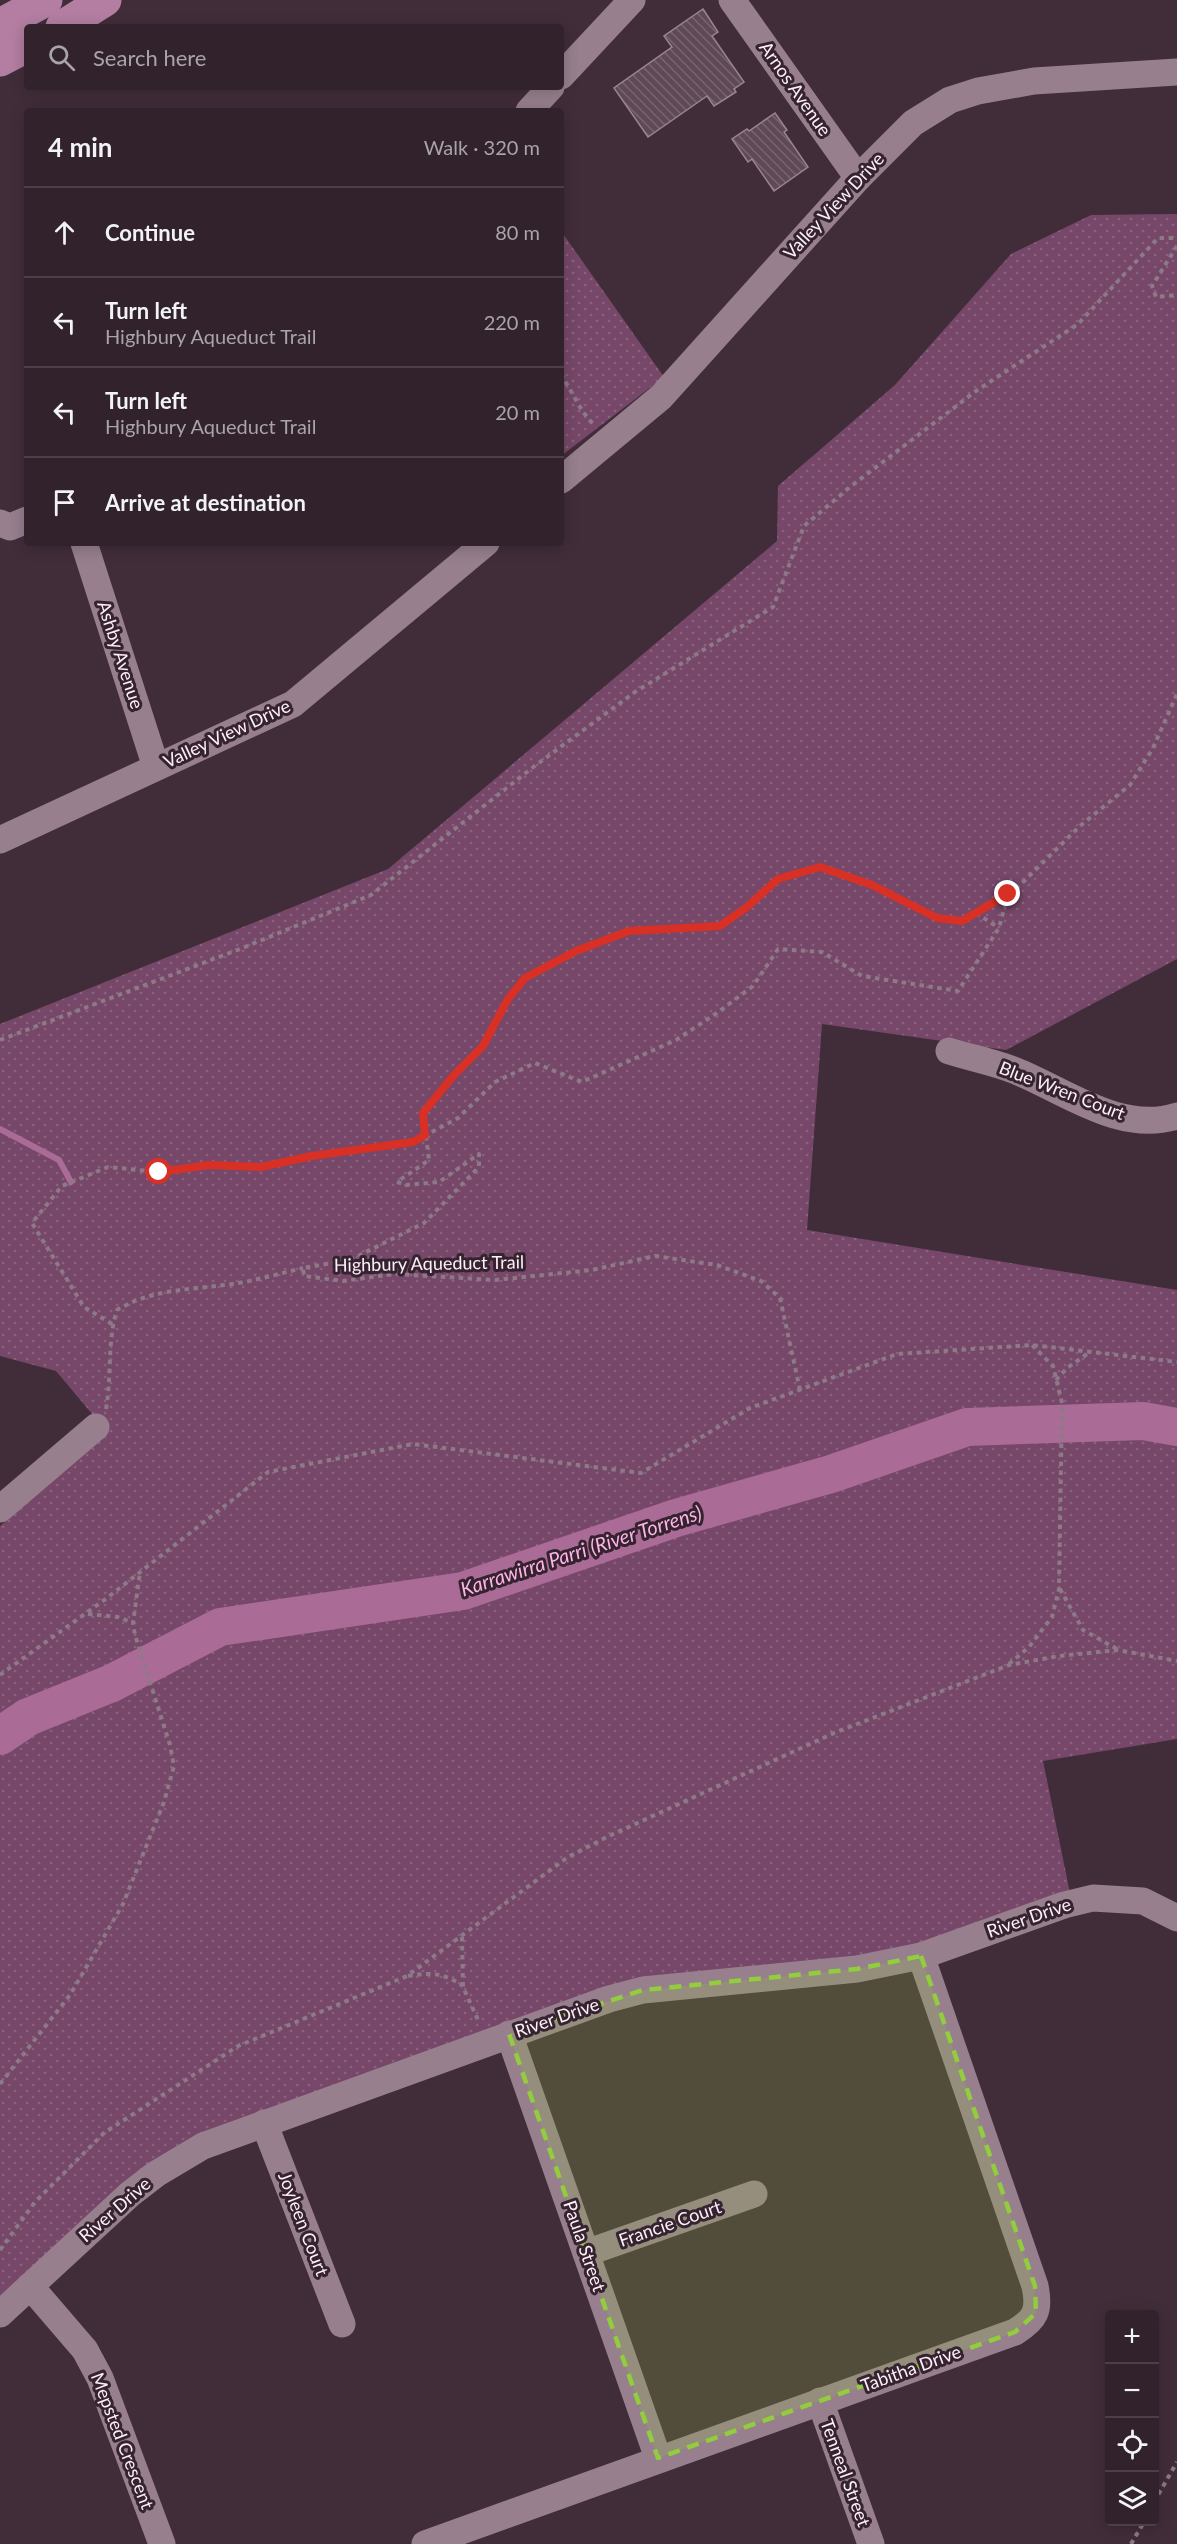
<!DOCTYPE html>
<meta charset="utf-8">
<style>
:root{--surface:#31222c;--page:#392a34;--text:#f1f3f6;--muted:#a8a4a9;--line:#4c3f48}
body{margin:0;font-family:Lato,sans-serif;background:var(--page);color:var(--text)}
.controls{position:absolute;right:18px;bottom:18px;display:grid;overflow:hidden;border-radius:6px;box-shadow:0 3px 15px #0003}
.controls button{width:54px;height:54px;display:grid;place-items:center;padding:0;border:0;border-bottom:2px solid var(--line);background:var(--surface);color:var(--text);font:30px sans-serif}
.stop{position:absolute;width:18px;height:18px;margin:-14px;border:4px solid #d93025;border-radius:50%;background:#fff}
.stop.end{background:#d93025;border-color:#fff;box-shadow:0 2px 6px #0008}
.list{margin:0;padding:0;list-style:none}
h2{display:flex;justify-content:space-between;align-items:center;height:78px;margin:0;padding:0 24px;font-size:26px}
h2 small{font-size:20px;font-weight:400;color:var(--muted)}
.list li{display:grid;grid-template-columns:39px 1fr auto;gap:18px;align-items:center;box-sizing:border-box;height:90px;padding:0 24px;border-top:2px solid var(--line)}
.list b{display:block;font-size:22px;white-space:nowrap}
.list p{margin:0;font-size:20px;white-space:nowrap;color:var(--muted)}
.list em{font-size:20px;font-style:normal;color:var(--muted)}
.icon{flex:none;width:33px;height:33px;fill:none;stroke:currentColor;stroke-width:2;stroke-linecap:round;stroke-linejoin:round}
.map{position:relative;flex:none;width:1177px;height:2544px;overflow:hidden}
.search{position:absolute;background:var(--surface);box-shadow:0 3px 15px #0003;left:24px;top:24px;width:540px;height:66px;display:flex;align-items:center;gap:15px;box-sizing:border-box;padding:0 21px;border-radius:6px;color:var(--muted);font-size:22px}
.panel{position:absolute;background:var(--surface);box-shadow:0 3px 15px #0003;left:24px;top:108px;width:540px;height:438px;border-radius:6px}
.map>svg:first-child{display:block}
.park{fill:url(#park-dots)}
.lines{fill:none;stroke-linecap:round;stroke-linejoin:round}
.stream{stroke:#ab6b97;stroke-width:6}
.river{stroke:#ab6b97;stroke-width:38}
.building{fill:url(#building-back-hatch);stroke:#9b8393;stroke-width:1.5}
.path{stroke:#8c7a86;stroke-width:4;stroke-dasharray:4.5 4.5;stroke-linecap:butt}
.minor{stroke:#977f8e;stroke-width:27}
.major{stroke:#b37ea2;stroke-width:33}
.route{stroke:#d93025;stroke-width:8}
.marked{fill:#92cd3e;fill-opacity:0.2;stroke:#92cd3e;stroke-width:4.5;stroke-dasharray:12 8;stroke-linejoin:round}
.labels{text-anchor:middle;stroke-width:6;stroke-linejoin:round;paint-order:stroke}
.street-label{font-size:18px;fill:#fdeff8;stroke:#362330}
.water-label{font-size:20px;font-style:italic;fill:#feb4e6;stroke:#362330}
</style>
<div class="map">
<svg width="1177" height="2544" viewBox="0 0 1177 2544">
<defs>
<pattern id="park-dots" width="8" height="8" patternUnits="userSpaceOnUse" patternTransform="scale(1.5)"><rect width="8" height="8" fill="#764768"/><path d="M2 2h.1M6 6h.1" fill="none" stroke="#8a627e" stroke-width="1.8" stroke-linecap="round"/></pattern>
<pattern id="building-back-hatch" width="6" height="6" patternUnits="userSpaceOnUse" patternTransform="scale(1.5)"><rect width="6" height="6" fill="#5f4957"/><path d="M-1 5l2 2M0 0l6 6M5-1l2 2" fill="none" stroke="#776470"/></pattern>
</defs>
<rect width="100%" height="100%" fill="#412d3a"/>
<!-- park -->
<g class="park">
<polygon points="1177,214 1177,959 1006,1050 822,1024 807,1230 1177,1290 1177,1739 1043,1761 1070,1893 918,1945 849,1959 642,1980 205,2136 0,2303 0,1526 108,1433 56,1371 0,1356 0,1024 388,869 777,541 778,486 895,385 1011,254 1091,215"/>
<polygon points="561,231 664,377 561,456"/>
</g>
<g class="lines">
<!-- stream -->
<polyline class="stream" points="0,1129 59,1160 71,1182"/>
<!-- river -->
<polyline class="river" points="0,1736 28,1717 112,1683 220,1627 463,1591 676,1518 831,1474 967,1427 1143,1421 1177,1427"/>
</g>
<!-- building -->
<g class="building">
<polygon points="703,9 718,32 712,36 744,82 734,89 736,92 714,106 707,96 648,137 614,88 672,47 664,36"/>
<polygon points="775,113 787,130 784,132 808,167 774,191 752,159 748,162 732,139 747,129 749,131"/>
</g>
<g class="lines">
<!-- path -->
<g class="path">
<polyline points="1177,246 1152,286 1156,297 1177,295"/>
<polyline points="561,374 583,412 593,424"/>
<polyline points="976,913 999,928"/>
<polyline points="0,1040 240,949 371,895 532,768 635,692 773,607 804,526 850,487 976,391 1078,324 1158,238 1177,238"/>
<polyline points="112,1324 84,1307 32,1223 62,1186 108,1167 159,1172 209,1165 261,1167 312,1157 413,1142 458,1118 495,1082 535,1063 582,1082 676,1040 717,1013 753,986 778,949 822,952 862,976 958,991 999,928 1008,894"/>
<polyline points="1056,1380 1067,1368 1090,1352"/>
<polyline points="800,1390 780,1298 761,1281 717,1265 655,1256 592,1270 495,1280 395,1274 343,1281 304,1276 303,1268 350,1260 424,1223 479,1167 479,1154 439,1182 406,1185 397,1182 429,1160 423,1113 454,1075 483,1046 508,999 525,978 576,951 629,931 720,926 747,907 778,879 820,867 872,885 937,918 962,921 1016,889 1080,826 1130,785 1153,748 1177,694"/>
<path d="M106 1409C112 1376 107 1341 117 1310 155 1287 197 1290 239 1283 261 1279 282 1273 303 1268"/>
<polyline points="1060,1589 1083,1630 1117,1649"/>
<polyline points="88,1614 118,1617 133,1623"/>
<polyline points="1009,1664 1029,1647 1052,1617 1059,1589 1062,1403 1053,1366 1032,1345"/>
<polyline points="0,1675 107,1598 268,1472 413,1444 641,1473 750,1408 897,1354 1032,1345 1177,1362"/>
<polyline points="462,1937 463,1987 479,2022"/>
<path d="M408 1976C430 1972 444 1973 463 1986"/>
<polyline points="0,2084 70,1995 123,1904 164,1802 174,1766 170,1745 135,1635 133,1623 140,1572"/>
<polyline points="0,2250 35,2202 104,2133 238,2046 407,1976 568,1857 609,1836 834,1733 1009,1665 1059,1656 1118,1650 1177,1661"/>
<polyline points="1154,2502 1177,2462"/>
<polyline points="1131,2544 1144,2522"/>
</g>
<!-- minor -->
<g class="minor">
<polyline points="732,0 858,178"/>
<polyline points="561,76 632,0"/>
<polyline points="529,111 551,87"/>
<polyline points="561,480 661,397 858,178 913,123 950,100 978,91 1034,81 1177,72"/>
<polyline points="0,523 10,527 27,520"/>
<polyline points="84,543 156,767"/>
<polyline points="0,840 293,704 486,543"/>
<path d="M949 1051C971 1058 994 1062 1016 1071 1066 1091 1120 1134 1177 1116"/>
<polyline points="0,1509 96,1427"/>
<polyline points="509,2034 658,2458"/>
<polyline points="264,2123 342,2324"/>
<polyline points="586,2253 754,2194"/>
<polyline points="30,2286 85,2350 100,2378 162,2544"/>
<polyline points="0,2314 130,2194 156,2174 203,2146 609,1999 643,1990 857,1969 921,1956 1064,1905 1093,1898 1143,1901 1177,1918"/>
<polyline points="820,2401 871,2544"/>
<path d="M425 2544 1015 2332C1036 2319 1040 2310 1035 2286L921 1956"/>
</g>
<!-- major -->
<g class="major">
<polyline points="0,25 46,0"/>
<polyline points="62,27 105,0"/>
<polyline points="0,60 27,46"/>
</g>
</g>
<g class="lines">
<!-- route -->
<polyline class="route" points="159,1172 209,1165 261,1167 312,1156 413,1142 425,1135 423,1113 454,1075 483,1046 508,999 525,978 576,951 629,931 720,926 747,907 778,879 820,867 872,885 937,918 962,921 1008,894"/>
</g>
<!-- marked area -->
<path class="marked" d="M921 1956 1035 2286 1036 2313 1015 2332 658 2458 509 2034 643 1990 857 1969Z"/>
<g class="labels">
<!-- street labels -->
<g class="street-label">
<text transform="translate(795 89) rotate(55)" y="6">Arnos Avenue</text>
<text transform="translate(834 206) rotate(-47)" y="6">Valley View Drive</text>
<text transform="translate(120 655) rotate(72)" y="6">Ashby Avenue</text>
<text transform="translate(227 734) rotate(-25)" y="6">Valley View Drive</text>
<text transform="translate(1062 1091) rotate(21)" y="6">Blue Wren Court</text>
<text transform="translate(429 1264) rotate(-1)" y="6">Highbury Aqueduct Trail</text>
<text transform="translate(1029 1918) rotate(-19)" y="6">River Drive</text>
<text transform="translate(557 2018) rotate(-19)" y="6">River Drive</text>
<text transform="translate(115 2210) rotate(-41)" y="6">River Drive</text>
<text transform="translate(303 2224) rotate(69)" y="6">Joyleen Court</text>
<text transform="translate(670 2224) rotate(-19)" y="6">Francie Court</text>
<text transform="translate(584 2246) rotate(71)" y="6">Paula Street</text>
<text transform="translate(911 2369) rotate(-20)" y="6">Tabitha Drive</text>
<text transform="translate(122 2441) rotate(69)" y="6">Mepsted Crescent</text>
<text transform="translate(845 2473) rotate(70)" y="6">Tenneal Street</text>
</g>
<!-- water labels -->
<g class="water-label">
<text transform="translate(581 1551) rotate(-18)" y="7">Karrawirra Parri (River Torrens)</text>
</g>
</g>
</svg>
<div class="controls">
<button>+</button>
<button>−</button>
<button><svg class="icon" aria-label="locate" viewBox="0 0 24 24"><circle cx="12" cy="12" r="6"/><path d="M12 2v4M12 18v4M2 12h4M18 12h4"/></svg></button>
<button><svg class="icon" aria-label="layers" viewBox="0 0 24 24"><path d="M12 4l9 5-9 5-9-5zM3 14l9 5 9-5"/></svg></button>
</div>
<div class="stop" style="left:159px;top:1172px"></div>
<div class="stop end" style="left:1008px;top:894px"></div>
<div class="search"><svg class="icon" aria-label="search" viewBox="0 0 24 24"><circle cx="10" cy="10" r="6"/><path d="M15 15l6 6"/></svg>Search here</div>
<section class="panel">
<h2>4 min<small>Walk · 320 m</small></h2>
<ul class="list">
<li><svg class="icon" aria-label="ahead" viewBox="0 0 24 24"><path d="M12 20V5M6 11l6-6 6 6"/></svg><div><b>Continue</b></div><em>80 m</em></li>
<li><svg class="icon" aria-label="left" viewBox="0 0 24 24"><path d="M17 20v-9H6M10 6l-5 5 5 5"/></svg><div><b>Turn left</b><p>Highbury Aqueduct Trail</p></div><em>220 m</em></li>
<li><svg class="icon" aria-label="left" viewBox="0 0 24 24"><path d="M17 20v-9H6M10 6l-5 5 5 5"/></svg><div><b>Turn left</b><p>Highbury Aqueduct Trail</p></div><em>20 m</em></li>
<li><svg class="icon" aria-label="arrive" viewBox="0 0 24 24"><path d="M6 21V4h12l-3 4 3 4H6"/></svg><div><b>Arrive at destination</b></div></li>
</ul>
</section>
</div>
